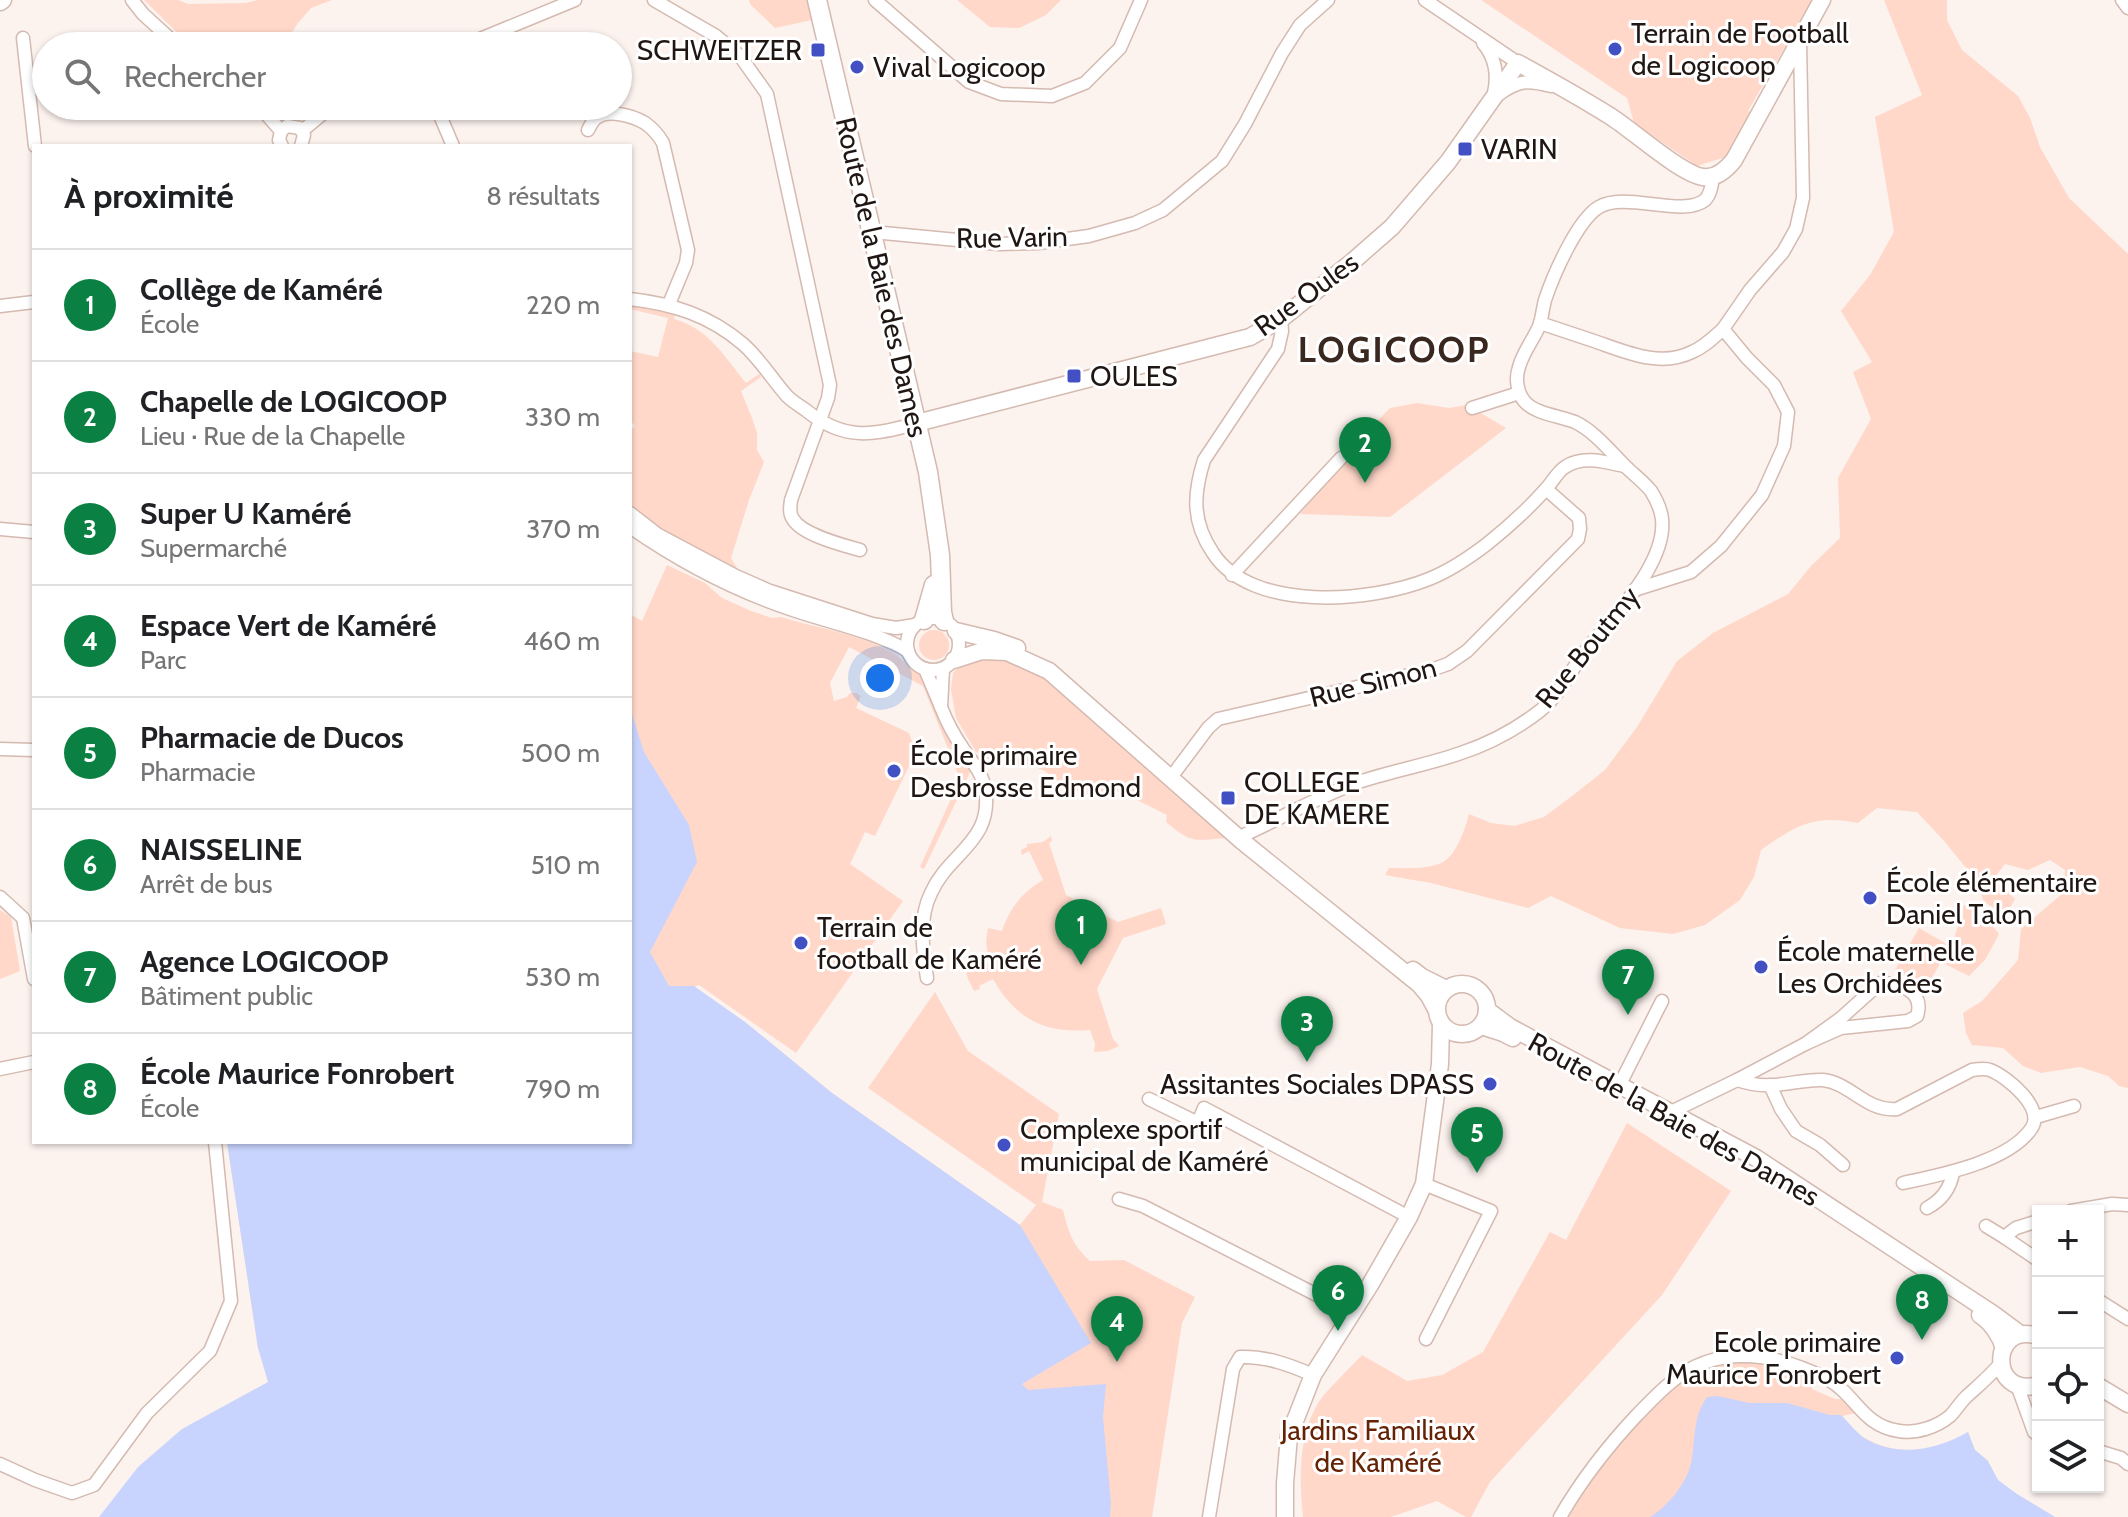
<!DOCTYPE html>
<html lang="fr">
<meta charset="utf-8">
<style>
:root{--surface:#fff;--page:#f6f6f6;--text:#202124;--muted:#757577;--line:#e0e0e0;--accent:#0b8043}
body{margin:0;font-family:Cabin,sans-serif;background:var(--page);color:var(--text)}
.controls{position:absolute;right:24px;bottom:24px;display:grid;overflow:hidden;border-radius:0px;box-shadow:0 2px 6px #0004}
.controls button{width:72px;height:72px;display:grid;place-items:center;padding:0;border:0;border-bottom:2px solid var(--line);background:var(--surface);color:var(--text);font:40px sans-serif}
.you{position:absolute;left:880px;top:678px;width:28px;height:28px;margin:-20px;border:6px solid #fff;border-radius:50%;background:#1a73e8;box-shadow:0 0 0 12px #1a73e833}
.badge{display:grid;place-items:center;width:52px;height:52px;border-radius:50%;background:var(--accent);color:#fff;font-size:26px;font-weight:700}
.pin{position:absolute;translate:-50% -66px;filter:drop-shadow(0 2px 4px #0008)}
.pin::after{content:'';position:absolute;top:42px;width:28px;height:24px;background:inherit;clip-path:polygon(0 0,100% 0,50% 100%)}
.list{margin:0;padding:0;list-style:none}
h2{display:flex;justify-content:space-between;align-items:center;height:104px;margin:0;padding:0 32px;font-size:34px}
h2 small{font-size:26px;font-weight:400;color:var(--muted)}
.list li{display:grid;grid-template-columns:52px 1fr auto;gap:24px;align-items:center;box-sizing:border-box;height:112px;padding:0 32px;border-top:2px solid var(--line)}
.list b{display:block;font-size:30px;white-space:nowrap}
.list p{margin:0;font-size:26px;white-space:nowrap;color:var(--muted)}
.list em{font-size:26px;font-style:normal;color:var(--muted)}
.icon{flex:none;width:44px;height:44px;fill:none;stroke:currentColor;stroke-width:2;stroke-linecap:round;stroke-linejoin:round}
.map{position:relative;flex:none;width:2128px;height:1517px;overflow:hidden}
.search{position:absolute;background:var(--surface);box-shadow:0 2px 6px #0004;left:32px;top:32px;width:600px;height:88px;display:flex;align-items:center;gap:20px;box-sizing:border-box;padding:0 28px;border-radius:44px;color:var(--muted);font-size:30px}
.panel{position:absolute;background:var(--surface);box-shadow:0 2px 6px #0004;left:32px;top:144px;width:600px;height:1000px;border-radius:0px}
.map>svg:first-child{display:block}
.green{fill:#ffd8c9}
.water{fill:#c8d4fd}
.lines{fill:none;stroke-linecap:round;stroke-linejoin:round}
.street-casing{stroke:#d4bab0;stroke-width:15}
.secondary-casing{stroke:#d4bab0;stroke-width:19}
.primary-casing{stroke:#d4bab0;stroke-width:21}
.street{stroke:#fff;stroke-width:12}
.secondary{stroke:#fff;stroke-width:16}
.primary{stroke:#fff;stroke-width:18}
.poi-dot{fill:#4350c4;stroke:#fff;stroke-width:3}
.labels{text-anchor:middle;stroke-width:6;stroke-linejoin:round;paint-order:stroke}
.poi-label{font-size:28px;fill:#201714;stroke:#fff;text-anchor:start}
.street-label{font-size:28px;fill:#201714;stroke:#fff}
.park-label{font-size:28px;fill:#652204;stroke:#fff}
.district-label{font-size:36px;font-weight:bold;letter-spacing:2px;fill:#3a271f;stroke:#fff}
</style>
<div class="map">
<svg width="2128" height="1517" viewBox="0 0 2128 1517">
<rect width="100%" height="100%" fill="#fcf2ee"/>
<!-- green -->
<g class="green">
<polygon points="144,0 178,0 188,4 246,3 258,0 332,0 311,8 298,23 283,46 191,46"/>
<polygon points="749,0 809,0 812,9 812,20 775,28 750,4"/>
<polygon points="957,0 1061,0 1046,15 1019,28 990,27"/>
<polygon points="1481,0 1812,0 1748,111 1751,112 1729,156 1697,166 1634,123 1627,98"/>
<path d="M1884 0H1947V20L1962 50 2018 96 2030 118 2040 147 2069 198 2128 254V1088L2119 1086 2108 1076 2080 1067 2041 1073 2023 1066 2003 1048 1972 1045 1966 1033 1963 1013 1982 1001 2018 960 2021 929 2063 893 2065 870 2050 860 2028 870 2005 864 1994 878 2015 899 2006 915 1984 902 1976 880 1944 841 1917 812 1877 808 1858 823C1814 814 1796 825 1761 850L1754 877 1740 900 1705 925 1673 934 1620 928 1551 896 1528 908 1431 883 1385 875 1389 868C1405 868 1433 870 1446 860 1457 852 1466 827 1469 814L1491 823 1514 826 1544 817 1572 796 1605 770 1637 727 1677 661 1713 633 1788 594 1811 566 1840 538 1838 478 1871 419 1853 372 1872 362 1841 311 1870 275 1894 232 1875 117 1922 95Z"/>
<path d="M630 303 676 311 674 319C709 329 724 356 746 383L759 374 761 377 741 391 752 418 757 433V450L764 462 749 500 731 558 739 572 720 564 714 557 684 541 673 540 630 509V431L635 426 630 420V351L658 357 668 318 630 309Z"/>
<polygon points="1417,403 1449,408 1467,405 1506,428 1390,517 1300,514 1363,436 1390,408"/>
<path d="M667 565 705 583 722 598 751 611 772 618 781 617C817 628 854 633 888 650 902 656 908 669 922 676 932 710 952 741 972 768L924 869 920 867 960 779 923 686 849 647 830 683 834 701 847 697 850 693H856L861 696 856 708 909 733 916 752 875 836 865 832 850 864 903 901 796 1053 699 985 694 987 745 1022 832 1093 1020 1225 1036 1205 868 1088 935 992 968 1051 1059 1114 1042 1202 1063 1210C1069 1234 1072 1244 1090 1261L1124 1260 1195 1297 1182 1323 1152 1517H269L286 1394 258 1348 227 1142H630V614L642 621Z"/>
<circle cx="934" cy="645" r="15"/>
<path d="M994 656 1022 664 1055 682 1228 836 1225 838C1194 841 1191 843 1166 822L1167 815 1123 793 1110 790 1109 797 1074 792 1043 770 1025 764 1003 767 976 752 956 718 951 689 953 673 965 660Z"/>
<path d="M1051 836 1052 841 1049 843 1066 895 1118 922 1161 908 1166 924 1123 938 1097 989 1113 1039 1119 1046 1108 1051 1094 1052 1095 1044 1090 1030C1044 1034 1015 1018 993 979L979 986 980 989 974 991 968 979 965 967 989 963 986 941 988 928 1002 931C1010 907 1022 893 1043 880L1029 851 1022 855 1021 850 1027 847V844L1043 842Z"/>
<polygon points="1964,905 1986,918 1999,934 1985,960 1969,976 1943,963 1952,946"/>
<polygon points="0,910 11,917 20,971 0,979"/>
<polygon points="1919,928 1950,946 1926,988 1895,970"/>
<path d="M1627 1123 1731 1191 1662 1295 1490 1482 1471 1517H1466L1437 1501 1391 1517H1303C1299 1478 1298 1429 1323 1396 1335 1382 1349 1369 1362 1355L1407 1381 1442 1375 1483 1352 1550 1232 1566 1240Z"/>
<path d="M1754 1360 1782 1365 1810 1377 1812 1389 1835 1399H1846L1856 1413 1842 1416C1849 1423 1856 1433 1865 1438 1899 1458 1936 1451 1968 1432L1975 1450 1988 1461 1662 1517H1568C1589 1480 1614 1450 1643 1418 1658 1402 1673 1384 1694 1373 1712 1364 1735 1362 1754 1360Z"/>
</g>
<!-- water -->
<g class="water">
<polygon points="630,708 644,752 689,825 697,862 650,952 669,986 694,986 745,1022 832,1093 1020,1225 1091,1343 1022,1384 1028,1390 1106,1384 1103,1417 1111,1503 1110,1517 99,1517 138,1467 182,1429 268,1382 258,1348 227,1142 630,1142"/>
<path d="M1717 1396 1750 1403H1787L1830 1415H1841C1848 1422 1856 1432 1864 1438 1897 1458 1937 1450 1968 1432L1975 1450 1988 1461 1998 1480 2017 1494 2055 1517H1650C1667 1507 1687 1483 1691 1463 1696 1440 1692 1418 1707 1397Z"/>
</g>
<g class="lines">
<!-- street casing -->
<g class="street-casing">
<g id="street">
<polyline points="132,0 143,14 178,46"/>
<path d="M654 0 716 36 740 56 767 94 830 385 828 398 791 500C790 507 789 514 793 519 802 535 843 545 860 550"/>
<polyline points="875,0 969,82 1001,94 1052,96 1085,83 1120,48 1141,0"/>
<polyline points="1425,0 1518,63"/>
<polyline points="2122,0 2128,8"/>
<polyline points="23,38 35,146"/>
<path d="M1483 43C1495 57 1498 75 1494 93"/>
<polyline points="463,46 575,0"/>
<path d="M1498 95C1518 80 1527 80 1551 86"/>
<polyline points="259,106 281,131 279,140 282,146"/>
<polyline points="436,106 453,146"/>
<path d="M588 130C590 126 592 122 595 119 607 108 633 116 645 123 652 128 659 136 663 143L688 250 686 263 669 304"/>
<polyline points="281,131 287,126 300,128 304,135 301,146"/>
<polyline points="302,131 332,106"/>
<polyline points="873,232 999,244 1038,243 1089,236 1135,223 1163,210 1222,161 1245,124 1282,53 1300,25 1328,0"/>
<path d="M630 299C673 304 709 315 743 344 760 359 772 379 787 396 793 402 800 406 807 411 844 441 874 436 917 423"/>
<polyline points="0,306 34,302"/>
<path d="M1281 319 1282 331 1278 349 1204 460C1193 495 1192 522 1213 553 1252 613 1372 602 1429 579 1449 571 1470 557 1487 544 1507 528 1528 509 1545 490 1552 483 1557 472 1565 467 1583 455 1605 462 1624 466"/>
<path d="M1540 323C1558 329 1576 335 1594 341 1626 352 1660 368 1692 352 1704 347 1713 338 1723 329L1747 358 1774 385 1788 412 1784 446 1762 495 1721 546 1691 572 1634 590"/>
<polyline points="1723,329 1750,290 1783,252 1796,229 1803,198 1800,42"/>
<polyline points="1472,408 1519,393"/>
<polyline points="630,513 657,534 736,576 770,591 872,624 896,628 915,625"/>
<path d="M630 527C679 561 734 590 790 609 830 623 871 630 908 651"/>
<polyline points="0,529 34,532"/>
<polyline points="1232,575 1341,458"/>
<circle cx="933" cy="644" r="26"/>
<polyline points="925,669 941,707 943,669"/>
<polyline points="0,749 34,750"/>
<polyline points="1175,772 1208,728 1218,719 1431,670 1448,664 1467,651 1578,539 1580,529 1579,518 1546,489"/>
<path d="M1246 834C1283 817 1318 797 1356 783 1391 771 1427 765 1461 753 1488 744 1518 728 1541 710 1559 695 1568 676 1581 657 1590 644 1601 632 1612 620 1632 595 1666 554 1662 519 1661 510 1656 499 1651 491 1644 482 1633 474 1625 466 1610 451 1594 431 1575 422 1560 416 1536 414 1525 402 1517 393 1515 378 1519 367 1523 352 1534 339 1540 324 1542 316 1543 308 1545 300 1553 276 1577 220 1599 207 1625 191 1683 218 1705 200 1711 194 1712 184 1713 177"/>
<polyline points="0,897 23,918 34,979"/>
<path d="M927 978C923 951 918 919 931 893 949 852 994 842 985 788 982 773 973 763 964 750 955 737 947 723 941 707"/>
<path d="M1880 983C1900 983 1925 991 1917 1016L1908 1021 1841 1028 1805 1044 1841 1018Z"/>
<polyline points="0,1069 34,1062"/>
<path d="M1737 1080C1749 1084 1761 1086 1774 1085 1790 1084 1807 1079 1823 1080 1851 1083 1866 1112 1897 1109L1972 1070C1978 1069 1985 1068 1990 1070 2008 1077 2046 1109 2031 1129 2008 1162 1940 1175 1903 1183"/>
<polyline points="1770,1085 1781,1109 1796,1131 1820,1145 1843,1165"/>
<polyline points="1619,1086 1662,1001"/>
<polyline points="1149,1099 1198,1123 1204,1108 1409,1217"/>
<polyline points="1671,1112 1737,1080 1805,1044"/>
<polyline points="2036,1117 2074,1106"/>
<polyline points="1424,1184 1491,1211 1426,1339"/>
<polyline points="1119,1199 1143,1206 1352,1313"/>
<path d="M1927 1208C1942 1200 1950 1189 1953 1173"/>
<polyline points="2071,1211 2112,1204 2128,1205"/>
<polyline points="2038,1221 2016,1228 2004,1237 2038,1260"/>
<polyline points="1986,1226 2004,1237"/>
<polyline points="2098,1300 2128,1319"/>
<polyline points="2017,1385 2034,1432 2038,1435"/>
<polyline points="2098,1451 2121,1458 2128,1464"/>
<polyline points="0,1464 35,1480 72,1493 94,1485 147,1413 210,1351 231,1301 215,1142"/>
<path d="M1209 1517 1233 1369 1240 1357C1266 1356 1290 1365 1313 1375"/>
<path d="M1560 1517C1582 1479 1607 1447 1637 1415 1651 1401 1665 1385 1682 1374 1728 1344 1781 1356 1827 1379 1856 1394 1862 1426 1899 1431 1916 1434 1937 1427 1950 1416 1956 1410 1960 1403 1966 1397 1978 1386 1990 1376 2001 1363"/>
</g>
</g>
<!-- secondary casing -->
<g class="secondary-casing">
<g id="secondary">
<polyline points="0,2 3,0"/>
<path d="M917 423 1250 337 1281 319 1352 262 1392 227 1448 162 1518 63C1549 80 1580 97 1610 116 1631 129 1681 174 1703 177 1716 179 1726 170 1734 160L1822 0"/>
<polyline points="956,631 994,640 1017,648"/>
<polyline points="954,660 982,651 1007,652 1049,671 1242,841 1419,984 1429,996 1436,1009"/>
<polyline points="1413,970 1422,977 1446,989"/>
<circle cx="1462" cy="1009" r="25"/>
<polyline points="1487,1010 1510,1027 1756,1158 1993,1314 2020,1334"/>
<polyline points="1481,1026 1503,1033 1513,1038"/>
<path d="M1980 1315C1991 1322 2000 1335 2004 1348"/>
<path d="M2038 1336C1989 1321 1989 1399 2038 1385"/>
<polyline points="2098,1386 2128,1404"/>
<polyline points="1285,1517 1285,1483 1289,1436 1313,1375 1370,1285 1409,1217 1424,1184 1440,1064 1441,1024"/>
</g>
</g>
<!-- primary casing -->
<g class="primary-casing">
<g id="primary">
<polyline points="817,0 928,472 940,555 942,612 944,621"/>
<polyline points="924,620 934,585"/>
</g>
</g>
<!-- street -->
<use href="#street" class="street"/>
<!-- secondary -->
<use href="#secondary" class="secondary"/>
<!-- primary -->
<use href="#primary" class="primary"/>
</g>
<!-- markers -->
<g class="poi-dot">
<circle cx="1615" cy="49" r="8"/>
<rect x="810" y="42" width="16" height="16" rx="4"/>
<circle cx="857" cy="67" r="8"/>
<rect x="1457" y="141" width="16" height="16" rx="4"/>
<rect x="1066" y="368" width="16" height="16" rx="4"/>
<circle cx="894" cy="771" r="8"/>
<rect x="1220" y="790" width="16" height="16" rx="4"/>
<circle cx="1870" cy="898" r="8"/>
<circle cx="801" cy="943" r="8"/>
<circle cx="1761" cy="967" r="8"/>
<circle cx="1490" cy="1084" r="8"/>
<circle cx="1004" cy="1145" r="8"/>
<circle cx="1897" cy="1358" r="8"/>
</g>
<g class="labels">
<!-- poi labels -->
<g class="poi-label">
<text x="1631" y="43">Terrain de Football<tspan x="1631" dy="32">de Logicoop</tspan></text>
<text x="802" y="60" text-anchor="end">SCHWEITZER</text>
<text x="873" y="77">Vival Logicoop</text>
<text x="1481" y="159">VARIN</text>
<text x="1090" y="386">OULES</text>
<text x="910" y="765">École primaire<tspan x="910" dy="32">Desbrosse Edmond</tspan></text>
<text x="1244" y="792">COLLEGE<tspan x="1244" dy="32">DE KAMERE</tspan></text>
<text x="1886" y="892">École élémentaire<tspan x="1886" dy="32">Daniel Talon</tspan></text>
<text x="817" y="937">Terrain de<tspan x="817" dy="32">football de Kaméré</tspan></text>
<text x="1777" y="961">École maternelle<tspan x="1777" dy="32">Les Orchidées</tspan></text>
<text x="1474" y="1094" text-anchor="end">Assitantes Sociales DPASS</text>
<text x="1020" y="1139">Complexe sportif<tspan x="1020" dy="32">municipal de Kaméré</tspan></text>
<text x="1881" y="1352" text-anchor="end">Ecole primaire<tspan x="1881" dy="32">Maurice Fonrobert</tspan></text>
</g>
<!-- street labels -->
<g class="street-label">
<text transform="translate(1012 237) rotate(-1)" y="10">Rue Varin</text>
<text transform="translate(882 277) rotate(77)" y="10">Route de la Baie des Dames</text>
<text transform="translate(1306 294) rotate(-36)" y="10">Rue Oules</text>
<text transform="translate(1587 647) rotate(-51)" y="10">Rue Boutmy</text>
<text transform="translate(1373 682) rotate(-14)" y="10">Rue Simon</text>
<text transform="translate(1674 1119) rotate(29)" y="10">Route de la Baie des Dames</text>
</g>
<!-- park labels -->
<g class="park-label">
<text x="1378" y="1440">Jardins Familiaux<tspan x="1378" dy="32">de Kaméré</tspan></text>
</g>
<!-- district labels -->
<g class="district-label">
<text x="1394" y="362">LOGICOOP</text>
</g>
</g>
</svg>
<div class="controls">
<button>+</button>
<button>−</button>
<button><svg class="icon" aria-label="locate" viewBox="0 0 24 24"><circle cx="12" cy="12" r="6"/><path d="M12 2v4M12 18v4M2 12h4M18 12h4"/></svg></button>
<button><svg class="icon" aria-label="layers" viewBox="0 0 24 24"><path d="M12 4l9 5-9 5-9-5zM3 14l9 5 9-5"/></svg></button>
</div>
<div class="you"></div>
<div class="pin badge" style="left:1081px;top:965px">1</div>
<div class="pin badge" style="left:1365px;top:483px">2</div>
<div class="pin badge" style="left:1307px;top:1062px">3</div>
<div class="pin badge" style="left:1117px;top:1362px">4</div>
<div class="pin badge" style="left:1477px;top:1173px">5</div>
<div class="pin badge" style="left:1338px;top:1331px">6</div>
<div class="pin badge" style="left:1628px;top:1015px">7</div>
<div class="pin badge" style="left:1922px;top:1340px">8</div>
<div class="search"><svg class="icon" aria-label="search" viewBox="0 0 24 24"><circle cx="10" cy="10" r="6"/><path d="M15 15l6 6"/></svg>Rechercher</div>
<section class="panel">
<h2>À proximité<small>8 résultats</small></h2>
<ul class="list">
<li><span class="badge">1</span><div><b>Collège de Kaméré</b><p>École</p></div><em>220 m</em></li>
<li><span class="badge">2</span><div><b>Chapelle de LOGICOOP</b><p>Lieu · Rue de la Chapelle</p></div><em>330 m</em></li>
<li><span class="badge">3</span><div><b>Super U Kaméré</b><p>Supermarché</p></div><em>370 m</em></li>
<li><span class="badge">4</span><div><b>Espace Vert de Kaméré</b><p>Parc</p></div><em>460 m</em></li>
<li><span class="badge">5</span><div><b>Pharmacie de Ducos</b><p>Pharmacie</p></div><em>500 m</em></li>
<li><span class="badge">6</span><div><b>NAISSELINE</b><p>Arrêt de bus</p></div><em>510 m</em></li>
<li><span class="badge">7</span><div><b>Agence LOGICOOP</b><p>Bâtiment public</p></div><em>530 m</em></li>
<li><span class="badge">8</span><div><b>École Maurice Fonrobert</b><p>École</p></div><em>790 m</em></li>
</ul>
</section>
</div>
